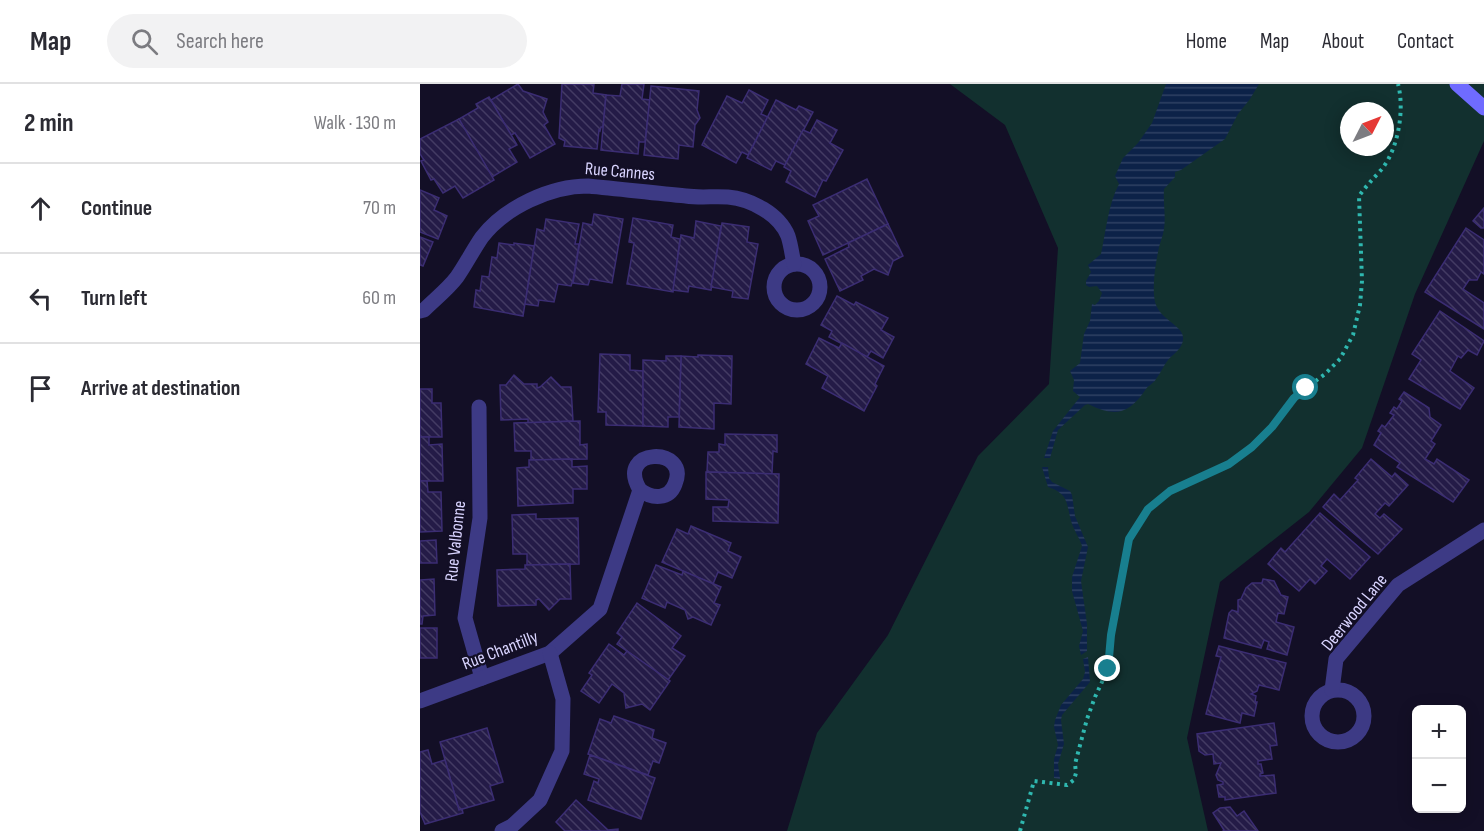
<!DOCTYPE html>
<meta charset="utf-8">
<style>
:root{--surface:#fff;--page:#f2f2f3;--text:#2b2b33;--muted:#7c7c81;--line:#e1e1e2}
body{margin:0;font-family:"Sofia Sans Condensed",sans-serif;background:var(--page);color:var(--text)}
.controls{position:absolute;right:18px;bottom:18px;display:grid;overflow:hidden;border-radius:9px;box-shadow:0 3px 15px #0003}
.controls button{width:54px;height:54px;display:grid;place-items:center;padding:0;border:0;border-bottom:2px solid var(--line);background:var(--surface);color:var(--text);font:30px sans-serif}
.compass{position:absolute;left:920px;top:18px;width:54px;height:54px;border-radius:50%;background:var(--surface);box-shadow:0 3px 15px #0003;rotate:48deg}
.stop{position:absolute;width:18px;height:18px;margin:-14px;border:4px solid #187f8f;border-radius:50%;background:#fff}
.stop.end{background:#187f8f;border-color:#fff;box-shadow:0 2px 6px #0008}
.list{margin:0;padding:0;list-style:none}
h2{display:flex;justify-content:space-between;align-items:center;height:78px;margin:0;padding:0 24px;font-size:26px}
h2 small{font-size:20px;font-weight:400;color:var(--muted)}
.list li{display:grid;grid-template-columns:39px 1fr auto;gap:18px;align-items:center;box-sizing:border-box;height:90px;padding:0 24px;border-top:2px solid var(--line)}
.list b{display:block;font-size:22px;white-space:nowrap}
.list em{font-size:20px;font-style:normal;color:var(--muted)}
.icon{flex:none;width:33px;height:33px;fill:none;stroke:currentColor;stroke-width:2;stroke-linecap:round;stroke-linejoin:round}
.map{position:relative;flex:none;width:1064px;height:747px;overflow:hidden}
header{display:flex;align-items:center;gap:36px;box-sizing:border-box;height:84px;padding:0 30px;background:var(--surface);border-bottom:2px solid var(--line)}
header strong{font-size:28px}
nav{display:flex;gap:33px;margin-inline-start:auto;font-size:21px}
.search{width:420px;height:54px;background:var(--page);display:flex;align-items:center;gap:15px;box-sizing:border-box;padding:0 21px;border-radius:33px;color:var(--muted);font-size:22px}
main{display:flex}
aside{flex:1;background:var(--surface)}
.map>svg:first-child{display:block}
.grass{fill:#12302f;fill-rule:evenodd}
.water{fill:url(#water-rules)}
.building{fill:url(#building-back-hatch);stroke:#3b2d73;stroke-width:1.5}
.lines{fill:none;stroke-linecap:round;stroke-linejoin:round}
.path{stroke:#2fb8b0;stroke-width:4;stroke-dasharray:3 4.5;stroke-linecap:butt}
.street{stroke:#3d3a85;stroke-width:15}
.secondary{stroke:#6f6bff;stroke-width:15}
.route{stroke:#187f8f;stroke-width:8}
.labels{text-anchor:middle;stroke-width:4.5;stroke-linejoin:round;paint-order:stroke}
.street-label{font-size:18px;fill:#d9d4ff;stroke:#130f26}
</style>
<header>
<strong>Map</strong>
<div class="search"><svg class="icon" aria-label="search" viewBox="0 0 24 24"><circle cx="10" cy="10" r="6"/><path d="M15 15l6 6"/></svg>Search here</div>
<nav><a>Home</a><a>Map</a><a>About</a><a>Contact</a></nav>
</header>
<main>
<aside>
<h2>2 min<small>Walk · 130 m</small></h2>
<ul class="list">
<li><svg class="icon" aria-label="ahead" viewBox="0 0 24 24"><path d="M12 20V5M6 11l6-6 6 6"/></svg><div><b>Continue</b></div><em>70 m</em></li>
<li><svg class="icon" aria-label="left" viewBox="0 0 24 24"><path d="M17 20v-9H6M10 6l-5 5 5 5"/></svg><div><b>Turn left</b></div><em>60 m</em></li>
<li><svg class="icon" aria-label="arrive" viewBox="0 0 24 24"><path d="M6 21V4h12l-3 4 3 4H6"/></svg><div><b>Arrive at destination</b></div></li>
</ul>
</aside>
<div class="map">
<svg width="1064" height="747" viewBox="0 0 1064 747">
<defs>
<pattern id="water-rules" width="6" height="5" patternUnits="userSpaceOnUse" patternTransform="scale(1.5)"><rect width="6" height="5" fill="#0c2248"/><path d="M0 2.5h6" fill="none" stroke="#2f4163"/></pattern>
<pattern id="building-back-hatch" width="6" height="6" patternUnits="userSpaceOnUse" patternTransform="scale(1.5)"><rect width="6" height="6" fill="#241b47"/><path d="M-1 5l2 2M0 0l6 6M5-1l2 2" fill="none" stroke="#433b63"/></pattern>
</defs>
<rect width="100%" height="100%" fill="#130f26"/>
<!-- grass -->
<path class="grass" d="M530 0H1064V57L995 210 942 364 889 428 800 498 767 654 788 747H367L397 649 468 551 558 372 629 300 638 164 585 41ZM929 27H965V63H929Z"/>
<!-- water -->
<g class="water">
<path d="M746 0H839L830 15 818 30 805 55 761 86 755 88V93L744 105C743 118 746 132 744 145 743 153 739 160 738 168 735 183 732 203 735 218 740 236 762 241 763 253 764 264 754 269 748 276 743 282 741 289 736 295 734 299 729 301 726 305 709 330 696 334 668 320L665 321 638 346 630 374H624L633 347 660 313 653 307 654 296 650 287 660 279 664 250 670 237 672 220 675 221 679 217 682 209 677 202 669 203 666 201V197L671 188 668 181 681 170C686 147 688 121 699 100L695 92 703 74 718 59 732 39Z"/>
<path d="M622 383H628L629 394 632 398 650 407 652 411 655 432 668 463 661 497 667 540V567L661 571 659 562 663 547 652 507V493L662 462C660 455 655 448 652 440 646 421 650 410 628 403Z"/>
<polygon points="668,573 670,598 642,631 641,636 644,660 638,680 640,695 634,694 634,675 638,661 634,643 635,636 641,621 663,595 665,588 663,575"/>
</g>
<!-- building -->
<g class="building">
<polygon points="98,0 103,7 127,15 123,28 128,38 124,41 135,60 110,74 95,49 91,51 71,16"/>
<polygon points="142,0 174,0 173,9 186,11 183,43 181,43 180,47 179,46 177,65 144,62 145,57 139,54"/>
<polygon points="202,0 224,0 222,15 230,16 225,58 219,58 218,70 181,66 186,11 200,12"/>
<polygon points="231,2 279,7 277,26 280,34 275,41 273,63 259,61 258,75 224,71"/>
<polygon points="329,6 348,16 341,30 348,33 328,71 322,68 316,79 282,61 307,12 322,19"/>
<polygon points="69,13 97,61 89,65 97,78 72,93 39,35 58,24 56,20"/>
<polygon points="356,16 376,26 379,22 393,28 365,81 356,77 351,86 327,74"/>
<polygon points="39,35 74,96 43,114 35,102 23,109 14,95 11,96 1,77 4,76 0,70 0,55"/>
<polygon points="397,36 417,46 410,59 423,66 406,97 403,96 395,113 366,98 371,87 364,83 383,46 390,49"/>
<polygon points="447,95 468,140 403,171 388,137 399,132 393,121"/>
<polygon points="0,106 19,114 14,126 27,132 18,155 0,148"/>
<polygon points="1064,124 1064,144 1061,144 1053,137"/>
<polygon points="174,130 203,135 192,199 170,195 168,201 153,199 163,139 172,141"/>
<polygon points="213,134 253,141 251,153 260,155 253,208 207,200 214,159 209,158"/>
<polygon points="126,135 159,140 155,160 159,160 153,196 151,202 138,200 134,218 119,216 118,222 105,220 117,145 124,147"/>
<polygon points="276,137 301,142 291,206 269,202 268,208 253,206 261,151 274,154"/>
<polygon points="302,139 329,143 327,158 338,160 328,215 312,213 313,207 291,203"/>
<polygon points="468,140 483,172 473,177 468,191 454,185 441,192 443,196 420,207 405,175 429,163 428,159"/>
<polygon points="1046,144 1064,156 1064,190 1061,188 1057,196 1049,196 1043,205 1064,219 1064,245 1005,208"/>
<polygon points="0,153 13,158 3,182 0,181"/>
<polygon points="79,159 94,161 94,159 114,162 103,232 54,223 56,206 60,207 62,192 69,193 72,173 77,174"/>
<polygon points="417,212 434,221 436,218 468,234 461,246 474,253 463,274 451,267 447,273 409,253 412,247 401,241"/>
<polygon points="1020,227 1064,257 1057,271 1048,266 1041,274 1038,272 1030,287 1054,304 1040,325 989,295 1001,276 992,270"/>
<polygon points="399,254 419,264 422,259 464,282 455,300 457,302 444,327 402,304 408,292 386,280"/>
<polygon points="180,270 210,271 210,286 223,287 223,342 186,341 186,328 178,328"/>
<polygon points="278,271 312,272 311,320 294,319 294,345 259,343 261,272 278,273"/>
<polygon points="246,272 261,272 259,333 248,333 248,343 223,342 223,276 246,277"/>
<polygon points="94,291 104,300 117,300 117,304 120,303 131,293 141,303 151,303 153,337 108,339 108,335 81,336 80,301 86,301"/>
<polygon points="0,305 12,305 12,319 21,319 22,353 0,353"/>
<polygon points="984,308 1009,324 1010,333 1021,341 1011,357 1015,360 1005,375 1014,380 1017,375 1049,396 1033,418 977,383 980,379 954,361 961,349 958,347 962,341 965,343 974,331 970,329 974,323 977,325 982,317 979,315"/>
<polygon points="160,337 160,361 167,360 167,375 111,376 111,367 95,367 94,339"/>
<polygon points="305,350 357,351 357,368 353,367 352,390 287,388 288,368 299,368 299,360 305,361"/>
<polygon points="0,353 9,353 9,361 22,360 23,397 0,397"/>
<polygon points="152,375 152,383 167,382 167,405 153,405 153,419 98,422 97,384 109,383 109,376"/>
<polygon points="951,375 972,393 975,389 988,401 969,422 965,419 955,430 960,434 964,430 982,445 958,470 903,423 914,410 920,416 938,396 935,394"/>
<polygon points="286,388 359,390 358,439 293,437 293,423 308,423 309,416 286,415"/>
<polygon points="0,397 7,397 8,408 21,408 22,447 0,448"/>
<polygon points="900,429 950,473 930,495 907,475 901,482 907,487 895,500 890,495 879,507 848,480 861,464 865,468"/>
<polygon points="116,430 116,435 158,434 159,480 107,481 107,470 93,470 92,431"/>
<polygon points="271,442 311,459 308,467 321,473 312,494 298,488 293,500 242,478 257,445 268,450"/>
<polygon points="16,456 17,479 0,479 0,457"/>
<polygon points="150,480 151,515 140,515 129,526 119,515 116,516 116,521 78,522 77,486 105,485 105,481 107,481"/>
<polygon points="236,481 262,491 263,487 301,503 294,519 300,521 291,541 273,533 268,535 265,526 247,518 245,524 222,514"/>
<polygon points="14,495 15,531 3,532 2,540 0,540 0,496"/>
<polygon points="843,495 854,497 861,511 868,513 864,530 858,529 856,538 874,543 867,571 847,565 849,558 844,556 841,564 804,554 809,529 812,526 818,528 818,516 821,515 826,504 832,499 842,499"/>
<polygon points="217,519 261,552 252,564 265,572 248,596 197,560 202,553 197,549"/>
<rect x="0" y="544" width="17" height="30"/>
<polygon points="189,560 204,571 207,567 250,597 230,626 222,620 206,624 204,609 192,600 179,619 161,607 172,591 169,589"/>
<polygon points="799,562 866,579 859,606 839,601 837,607 831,610 836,612 835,618 837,618 834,632 822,629 820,639 786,630 801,573 796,572"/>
<polygon points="194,632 234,646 232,654 246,659 239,679 233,677 228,691 168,670 180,635 191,639"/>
<polygon points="854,639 857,661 850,662 852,675 838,677 838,680 841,680 843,689 840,690 840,692 854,691 856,709 805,716 805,713 799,713 797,701 803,700 803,698 798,696 796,691 801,679 794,680 793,670 785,671 779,667 777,650"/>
<polygon points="67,644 83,698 70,702 74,716 39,726 20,658"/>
<polygon points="8,666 12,680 25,676 39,726 42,725 43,729 5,740 0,728 0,668"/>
<polygon points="170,671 235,694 221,735 168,716 174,697 178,699 179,695 164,690"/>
<polygon points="156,716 188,746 198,745 198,747 145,747 136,738"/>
<polygon points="810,723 817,732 824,727 838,747 803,747 804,746 793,729 800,724"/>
</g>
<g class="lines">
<!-- path -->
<path class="path" d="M600 747 614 697 647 701 654 696 656 689 655 680 667 635 675 613 688 585 691 551 705 473 709 455 717 441 728 425 750 407 809 380 832 363 852 343 874 313 905 290 920 275 933 251 940 221 942 197 939 112C946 102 953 95 961 86 978 66 985 26 978 0"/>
<!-- street -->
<g class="street">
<circle cx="377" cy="203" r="23"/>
<path d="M0 227 4 226C15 215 28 205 37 193 46 180 53 166 62 153 85 123 131 102 168 102 201 105 233 109 266 112 280 114 294 112 308 113 331 115 359 130 368 152 371 161 372 171 374 180"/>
<polyline points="59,323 60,434 45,534 62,594"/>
<circle cx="918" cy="632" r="26"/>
<polyline points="912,606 916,575 978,501 1064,446"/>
<path d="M0 617 130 569 180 525 220 406C194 363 271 362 255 400 249 416 232 415 220 406"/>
<polyline points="82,747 92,742 120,716 142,667 143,615 130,569"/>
</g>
<!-- secondary -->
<polyline class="secondary" points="1037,0 1064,24"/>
</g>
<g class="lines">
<!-- route -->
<polyline class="route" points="688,585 691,551 709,455 728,425 750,407 809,380 832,363 852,343 874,314 886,304"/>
</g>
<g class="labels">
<!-- street labels -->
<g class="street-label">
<text transform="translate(200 87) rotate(5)" y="6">Rue Cannes</text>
<text transform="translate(35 457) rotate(-84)" y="6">Rue Valbonne</text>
<text transform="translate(934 528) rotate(-51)" y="6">Deerwood Lane</text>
<text transform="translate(80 566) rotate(-21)" y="6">Rue Chantilly</text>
</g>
</g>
</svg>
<div class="controls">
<button>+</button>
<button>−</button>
</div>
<svg class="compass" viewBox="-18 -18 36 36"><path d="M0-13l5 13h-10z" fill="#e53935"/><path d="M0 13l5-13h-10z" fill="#7c7c81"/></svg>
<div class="stop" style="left:886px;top:304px"></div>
<div class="stop end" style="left:688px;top:585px"></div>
</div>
</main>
